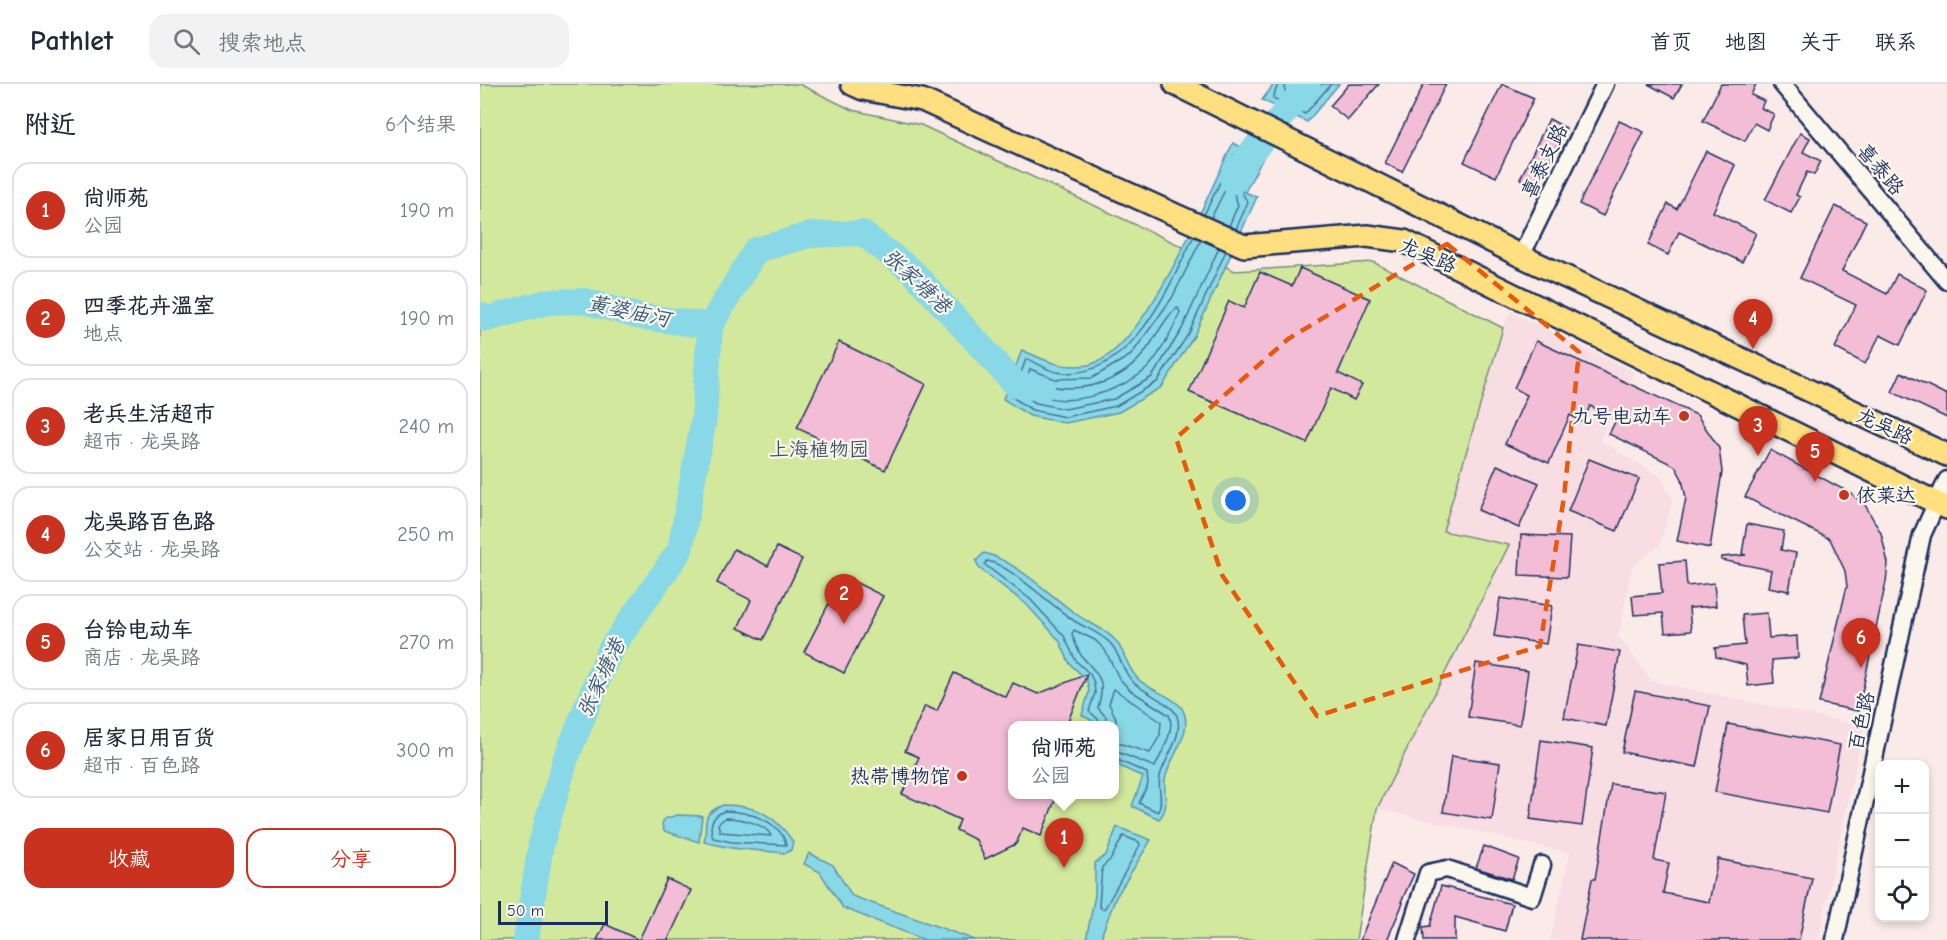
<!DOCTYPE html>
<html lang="zh">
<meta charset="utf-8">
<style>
:root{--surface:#fff;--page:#f2f2f3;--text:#1f2937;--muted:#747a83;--line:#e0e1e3;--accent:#c8321e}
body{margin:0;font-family:"Comic Neue","LXGW WenKai TC",sans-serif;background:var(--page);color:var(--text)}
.controls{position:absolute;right:18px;bottom:18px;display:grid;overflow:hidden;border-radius:12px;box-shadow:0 3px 9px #0003}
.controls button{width:54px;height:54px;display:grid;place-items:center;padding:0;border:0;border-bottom:2px solid var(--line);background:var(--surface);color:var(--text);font:30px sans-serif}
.scale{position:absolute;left:18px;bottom:15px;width:110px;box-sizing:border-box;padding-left:6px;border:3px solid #1b2f5e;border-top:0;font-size:16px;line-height:21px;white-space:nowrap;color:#1b2f5e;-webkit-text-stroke:4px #fbf7ec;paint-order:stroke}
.you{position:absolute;left:756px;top:417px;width:21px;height:21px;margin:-15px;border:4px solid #fff;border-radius:50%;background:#1a73e8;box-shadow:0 0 0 9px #1a73e833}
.badge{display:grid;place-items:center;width:39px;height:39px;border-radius:50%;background:var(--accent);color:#fff;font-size:20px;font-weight:700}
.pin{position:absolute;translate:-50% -50px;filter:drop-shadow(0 2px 3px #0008)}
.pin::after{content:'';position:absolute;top:32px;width:21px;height:18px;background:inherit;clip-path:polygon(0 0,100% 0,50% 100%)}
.popup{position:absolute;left:528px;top:637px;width:111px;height:78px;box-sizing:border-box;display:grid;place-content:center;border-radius:12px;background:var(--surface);filter:drop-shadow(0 2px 4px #0005);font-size:20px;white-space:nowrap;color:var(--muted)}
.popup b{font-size:22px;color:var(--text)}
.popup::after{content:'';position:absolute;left:50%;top:100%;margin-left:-12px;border:12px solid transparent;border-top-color:var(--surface)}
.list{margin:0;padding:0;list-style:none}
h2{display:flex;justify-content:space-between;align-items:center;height:78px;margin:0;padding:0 24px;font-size:26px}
h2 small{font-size:20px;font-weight:400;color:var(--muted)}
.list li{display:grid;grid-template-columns:39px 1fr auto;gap:18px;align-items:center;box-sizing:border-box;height:96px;margin:0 12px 12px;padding:0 12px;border:2px solid var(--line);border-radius:18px}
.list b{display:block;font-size:22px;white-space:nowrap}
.list p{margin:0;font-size:20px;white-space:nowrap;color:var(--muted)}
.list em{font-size:20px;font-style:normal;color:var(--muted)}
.actions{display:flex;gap:12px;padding:18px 24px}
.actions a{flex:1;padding:14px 0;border:2px solid var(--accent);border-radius:18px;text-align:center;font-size:21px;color:var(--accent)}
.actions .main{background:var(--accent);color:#fff}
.icon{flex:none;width:33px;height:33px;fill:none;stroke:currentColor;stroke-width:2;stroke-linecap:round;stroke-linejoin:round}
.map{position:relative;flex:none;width:1467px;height:856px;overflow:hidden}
header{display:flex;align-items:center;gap:36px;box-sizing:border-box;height:84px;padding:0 30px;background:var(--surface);border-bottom:2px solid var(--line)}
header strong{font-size:28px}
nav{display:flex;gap:33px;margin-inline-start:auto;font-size:21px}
.search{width:420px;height:54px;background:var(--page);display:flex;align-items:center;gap:15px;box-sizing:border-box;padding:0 21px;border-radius:18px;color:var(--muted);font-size:22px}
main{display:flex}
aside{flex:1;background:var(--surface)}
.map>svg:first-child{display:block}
.built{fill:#f8dde3}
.green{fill:#d2e89c;stroke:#768c7d;stroke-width:1.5;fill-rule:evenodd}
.water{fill:#89d8e7;stroke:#5d94b0;stroke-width:1.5}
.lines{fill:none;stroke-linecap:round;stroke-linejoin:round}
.shore{stroke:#477395;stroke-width:1.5}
.river{stroke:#89d8e7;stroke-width:26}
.building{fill:#f4bdd6;stroke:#1b2f5e;stroke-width:1.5}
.minor-casing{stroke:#1b2f5e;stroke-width:21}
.major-casing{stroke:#1b2f5e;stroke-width:26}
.minor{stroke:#fbf7ec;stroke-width:16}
.major{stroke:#ffdf80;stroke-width:21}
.marked{fill:none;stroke:#e8590c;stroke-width:4.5;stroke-dasharray:12 8;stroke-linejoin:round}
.poi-dot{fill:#c8321e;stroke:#fbf7ec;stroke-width:2}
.labels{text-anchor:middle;stroke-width:4.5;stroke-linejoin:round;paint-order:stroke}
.street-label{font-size:20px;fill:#1b2f5e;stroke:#fbf7ec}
.poi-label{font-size:20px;fill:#1b2f5e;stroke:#fbf7ec;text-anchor:end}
.park-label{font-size:20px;fill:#40546a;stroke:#fbf7ec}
.water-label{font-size:21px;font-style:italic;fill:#365980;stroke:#fbf7ec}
</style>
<header>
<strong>Pathlet</strong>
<div class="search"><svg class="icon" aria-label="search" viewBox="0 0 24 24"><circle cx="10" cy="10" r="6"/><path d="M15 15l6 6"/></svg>搜索地点</div>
<nav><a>首页</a><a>地图</a><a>关于</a><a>联系</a></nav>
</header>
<main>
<aside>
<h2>附近<small>6个结果</small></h2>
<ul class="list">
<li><span class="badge">1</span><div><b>尚师苑</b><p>公园</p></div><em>190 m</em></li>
<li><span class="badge">2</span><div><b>四季花卉温室</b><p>地点</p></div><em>190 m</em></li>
<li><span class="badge">3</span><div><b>老兵生活超市</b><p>超市 · 龙吴路</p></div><em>240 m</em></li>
<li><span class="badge">4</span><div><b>龙吴路百色路</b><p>公交站 · 龙吴路</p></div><em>250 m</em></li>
<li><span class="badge">5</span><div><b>台铃电动车</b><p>商店 · 龙吴路</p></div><em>270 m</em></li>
<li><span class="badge">6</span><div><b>居家日用百货</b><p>超市 · 百色路</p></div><em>300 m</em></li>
</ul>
<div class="actions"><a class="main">收藏</a><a>分享</a></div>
</aside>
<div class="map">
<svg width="1467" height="856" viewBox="0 0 1467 856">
<rect width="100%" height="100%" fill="#faebe8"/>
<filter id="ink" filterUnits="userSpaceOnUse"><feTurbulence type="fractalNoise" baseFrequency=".0167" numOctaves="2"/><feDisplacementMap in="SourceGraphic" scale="12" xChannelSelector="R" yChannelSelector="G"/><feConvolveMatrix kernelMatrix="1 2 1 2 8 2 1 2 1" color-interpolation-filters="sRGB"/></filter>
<g filter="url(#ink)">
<!-- built -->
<polygon class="built" points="1031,228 1154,288 1119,356 1180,392 1193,416 1180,461 1152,483 1138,552 1172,597 1384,642 1338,856 1070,856 1090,769 897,725 1029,461 963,447 1023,244"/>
<!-- green -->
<path class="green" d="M0 0H319L372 26 441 41 755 187 893 178 1023 244 963 447 1029 461 897 725 876 856H0ZM533 642H635V710H533Z"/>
<!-- water -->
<g class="water">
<polygon points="794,0 859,0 827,38 782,16"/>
<path d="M753 59 783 74 765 108 777 113 714 252 682 303 639 328 585 339 550 332 523 315 542 266C566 277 581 285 608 281 664 271 728 109 753 59Z"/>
<path d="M504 469C537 477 571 513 599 532 612 541 626 545 636 557 646 570 647 585 659 596 670 606 692 612 701 623 717 646 688 674 685 696 683 712 691 722 679 735L652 722 663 693 635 680V642L614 641V638L602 631 609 608 608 601 606 595 590 580 579 556 546 520 499 484 496 477Z"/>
<path d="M243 721C275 721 296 731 313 758L311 766 306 769 251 764 224 758C229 738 218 732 243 721Z"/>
<polygon points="198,731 222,732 219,758 184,747 182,740 184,735"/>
<polygon points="637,743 671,756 636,813 622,850 623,856 606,856 615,811 615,779 626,771"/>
<polygon points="329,769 353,781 372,812 495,856 445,856 363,824 340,788 324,780"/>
</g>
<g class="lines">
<!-- shore -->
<g class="shore">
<polyline points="798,0 793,14 825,30 851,0"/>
<polyline points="805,0 805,11 823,20 842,0"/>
<path d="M724 131 754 70 758 69 773 78C765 97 754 101 768 118L756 145"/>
<polyline points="731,134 747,102 751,101 758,121 749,142"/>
<path d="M714 152C687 206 651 299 576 288 565 286 556 277 546 275L532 313 552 326 585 333 636 322 677 298 709 249 746 167"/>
<polyline points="721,156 692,214 651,271 612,294 575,295 550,285 541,310 556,319 585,325 634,315 672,293 702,245 739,164"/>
<path d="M698 224 700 228C694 243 677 277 664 287 638 308 582 328 552 306L556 298C595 312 642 301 667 265 676 253 686 231 698 224Z"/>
<path d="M620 642 618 635 609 627 615 609 614 599 610 590 596 577 584 552 550 515 505 481 506 477C527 478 575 525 596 538 608 545 621 549 631 560 641 572 642 588 654 599 664 608 694 621 697 632 704 651 685 674 680 692 677 704 684 716 678 728L659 719 668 700 667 689 635 675"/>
<path d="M627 642 626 633 618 624C625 598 622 595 605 576 598 570 595 558 592 550L594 546 615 556 625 566 639 594 650 606 689 631C696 646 681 669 675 683L635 667"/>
<polyline points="635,648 636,634 629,620 634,605 681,638 680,651 670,669 635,658"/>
<path d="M244 727C266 727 301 736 306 761L252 758 233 754C229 741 231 733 244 727Z"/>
<path d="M245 734C258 734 286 739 291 752L240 748 238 740Z"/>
<polygon points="643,752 659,758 660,761 625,824 622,825 619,822 622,783 631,775"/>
</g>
<!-- river -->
<g class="river">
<polyline points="753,97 763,79 828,0"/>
<polyline points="0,231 7,235 67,218 105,217 157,232 230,242"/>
<polyline points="46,856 61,760 86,674 130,566 200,466 224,334 230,242 276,166 330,151 382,149 432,187 536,301 562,304"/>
</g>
</g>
<!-- building -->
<g class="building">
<polygon points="869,0 899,0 868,36 850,22"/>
<polygon points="944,0 966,0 922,88 905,79"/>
<polygon points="1022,0 1054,14 1016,93 984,78"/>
<polygon points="1168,0 1202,0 1194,14"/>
<polygon points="1241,0 1276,0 1271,11 1284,17 1281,24 1294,30 1287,46 1274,39 1265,57 1223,37"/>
<polygon points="1069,35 1086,44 1057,104 1040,95"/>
<polygon points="1139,37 1164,48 1123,132 1099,120"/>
<polygon points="1320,49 1330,54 1323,68 1341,77 1334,91 1327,88 1316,111 1320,113 1311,129 1285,116"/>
<polygon points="1226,67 1255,81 1233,128 1276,149 1262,178 1199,148 1188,171 1168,161 1188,120 1197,125"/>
<polygon points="1355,122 1386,137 1362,187 1407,210 1417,190 1447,206 1420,261 1400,251 1385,280 1355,264 1376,221 1320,194"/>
<polygon points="820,184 890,215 858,289 882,301 874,316 851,304 827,359 709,308 749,217 764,224 780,188 812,202"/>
<polygon points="1056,257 1217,331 1239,364 1242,388 1230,464 1197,457 1206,414 1202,395 1195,382 1129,350 1137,334 1110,322 1103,338 1090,331 1069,379 1025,360 1047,311 1034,304"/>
<polygon points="359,258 446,300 405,386 317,344"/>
<polygon points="1421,288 1467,311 1467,334 1412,308"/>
<polygon points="1290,366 1372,410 1385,421 1401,449 1408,479 1406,498 1378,627 1339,619 1367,502 1365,487 1350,455 1265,413"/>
<polygon points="1109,375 1159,395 1137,447 1088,427"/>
<polygon points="1017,381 1059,399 1039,444 998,426"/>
<polygon points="1267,440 1304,447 1301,466 1316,469 1309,507 1288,503 1291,486 1241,476 1242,473 1266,471 1262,470"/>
<polygon points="1041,451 1090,453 1087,493 1039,491"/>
<polygon points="297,463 322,475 283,556 258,544 271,516 237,499 254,465 288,482"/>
<polygon points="1205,477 1207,502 1234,499 1236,522 1209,524 1211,547 1185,549 1183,529 1154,531 1152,512 1182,509 1179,479"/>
<polygon points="363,492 403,512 364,589 324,568"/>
<polygon points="1020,514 1072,522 1066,560 1014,552"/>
<polygon points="1287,529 1289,554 1317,552 1318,574 1292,576 1294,599 1268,602 1266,581 1236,573 1235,564 1265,561 1262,531"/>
<polygon points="1098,561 1140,568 1126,642 1084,634"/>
<polygon points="996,579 1048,587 1040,641 988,633"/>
<polygon points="474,589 526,613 533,599 558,610 607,590 586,642 533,642 533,711 577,711 561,752 543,744 536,760 505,775 496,756 476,746 480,736 422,710 439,673 425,667 445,622 457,627"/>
<polygon points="1155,607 1230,622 1217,683 1142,668"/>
<polygon points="1248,640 1360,661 1347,729 1235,708"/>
<polygon points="1061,656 1113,664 1102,742 1050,735"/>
<polygon points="971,672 1020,679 1012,736 963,728"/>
<polygon points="1131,700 1186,708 1174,776 1189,779 1183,809 1229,818 1238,775 1332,794 1319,856 1100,856 1112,795 1115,795"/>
<polygon points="1004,762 1039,775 1032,795 996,784"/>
<polygon points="912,779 934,790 921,818 923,819 907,856 880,856"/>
<polygon points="187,795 211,806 188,856 117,856 125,840 159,856"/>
<polygon points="961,802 1032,820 1025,847 975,833 975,856 944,856 943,843 950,842"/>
</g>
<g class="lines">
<!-- minor casing -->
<g class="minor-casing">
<g id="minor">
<polyline points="1302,0 1467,197"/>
<polyline points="1041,172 1125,0"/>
<polyline points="927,856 948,789 967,785 1052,813 1062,781"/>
<polyline points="1355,856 1442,451 1467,396"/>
</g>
</g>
<!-- major casing -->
<g class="major-casing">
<g id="major">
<polyline points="372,0 383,5 442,16 764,162 887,152 924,157 1467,424"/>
<polyline points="695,0 1041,172 1467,371"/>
</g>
</g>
<!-- minor -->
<use href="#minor" class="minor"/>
<!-- major -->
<use href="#major" class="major"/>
</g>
</g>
<!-- marked area -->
<path class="marked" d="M967 160 1099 268 1084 413 1060 562 837 632 742 491 696 354 808 255Z"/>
<!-- markers -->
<g class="poi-dot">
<circle cx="1204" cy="332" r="6"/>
<circle cx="1364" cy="411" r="6"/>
<circle cx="482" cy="692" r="6"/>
</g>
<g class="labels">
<!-- street labels -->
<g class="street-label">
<text transform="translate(1064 77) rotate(-64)" y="7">喜泰支路</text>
<text transform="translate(1401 85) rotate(50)" y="7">喜泰路</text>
<text transform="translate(948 171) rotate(23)" y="7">龙吴路</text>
<text transform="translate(1405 342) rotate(25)" y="7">龙吴路</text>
<text transform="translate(1381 637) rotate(-78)" y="7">百色路</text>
</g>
<!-- poi labels -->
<g class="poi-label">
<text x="1192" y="339">九号电动车</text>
<text x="1376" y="418" text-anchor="start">依莱达</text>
<text x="470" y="699">热带博物馆</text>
</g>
<!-- park labels -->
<g class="park-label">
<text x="339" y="372">上海植物园</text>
</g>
<!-- water labels -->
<g class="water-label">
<text transform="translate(437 197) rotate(43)" y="7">张家塘港</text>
<text transform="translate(149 227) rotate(12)" y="7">黄婆庙河</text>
<text transform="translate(121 594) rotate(-65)" y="7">张家塘港</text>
</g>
</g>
</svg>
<div class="controls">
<button>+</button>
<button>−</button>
<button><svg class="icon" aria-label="locate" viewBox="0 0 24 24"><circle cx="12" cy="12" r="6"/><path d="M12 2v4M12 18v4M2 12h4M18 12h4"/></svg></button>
</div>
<div class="scale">50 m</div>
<div class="you"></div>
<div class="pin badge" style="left:584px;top:784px">1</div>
<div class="popup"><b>尚师苑</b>公园</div>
<div class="pin badge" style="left:364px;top:540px">2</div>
<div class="pin badge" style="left:1278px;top:372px">3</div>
<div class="pin badge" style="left:1273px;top:265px">4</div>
<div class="pin badge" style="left:1335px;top:398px">5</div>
<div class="pin badge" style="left:1381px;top:584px">6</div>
</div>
</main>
